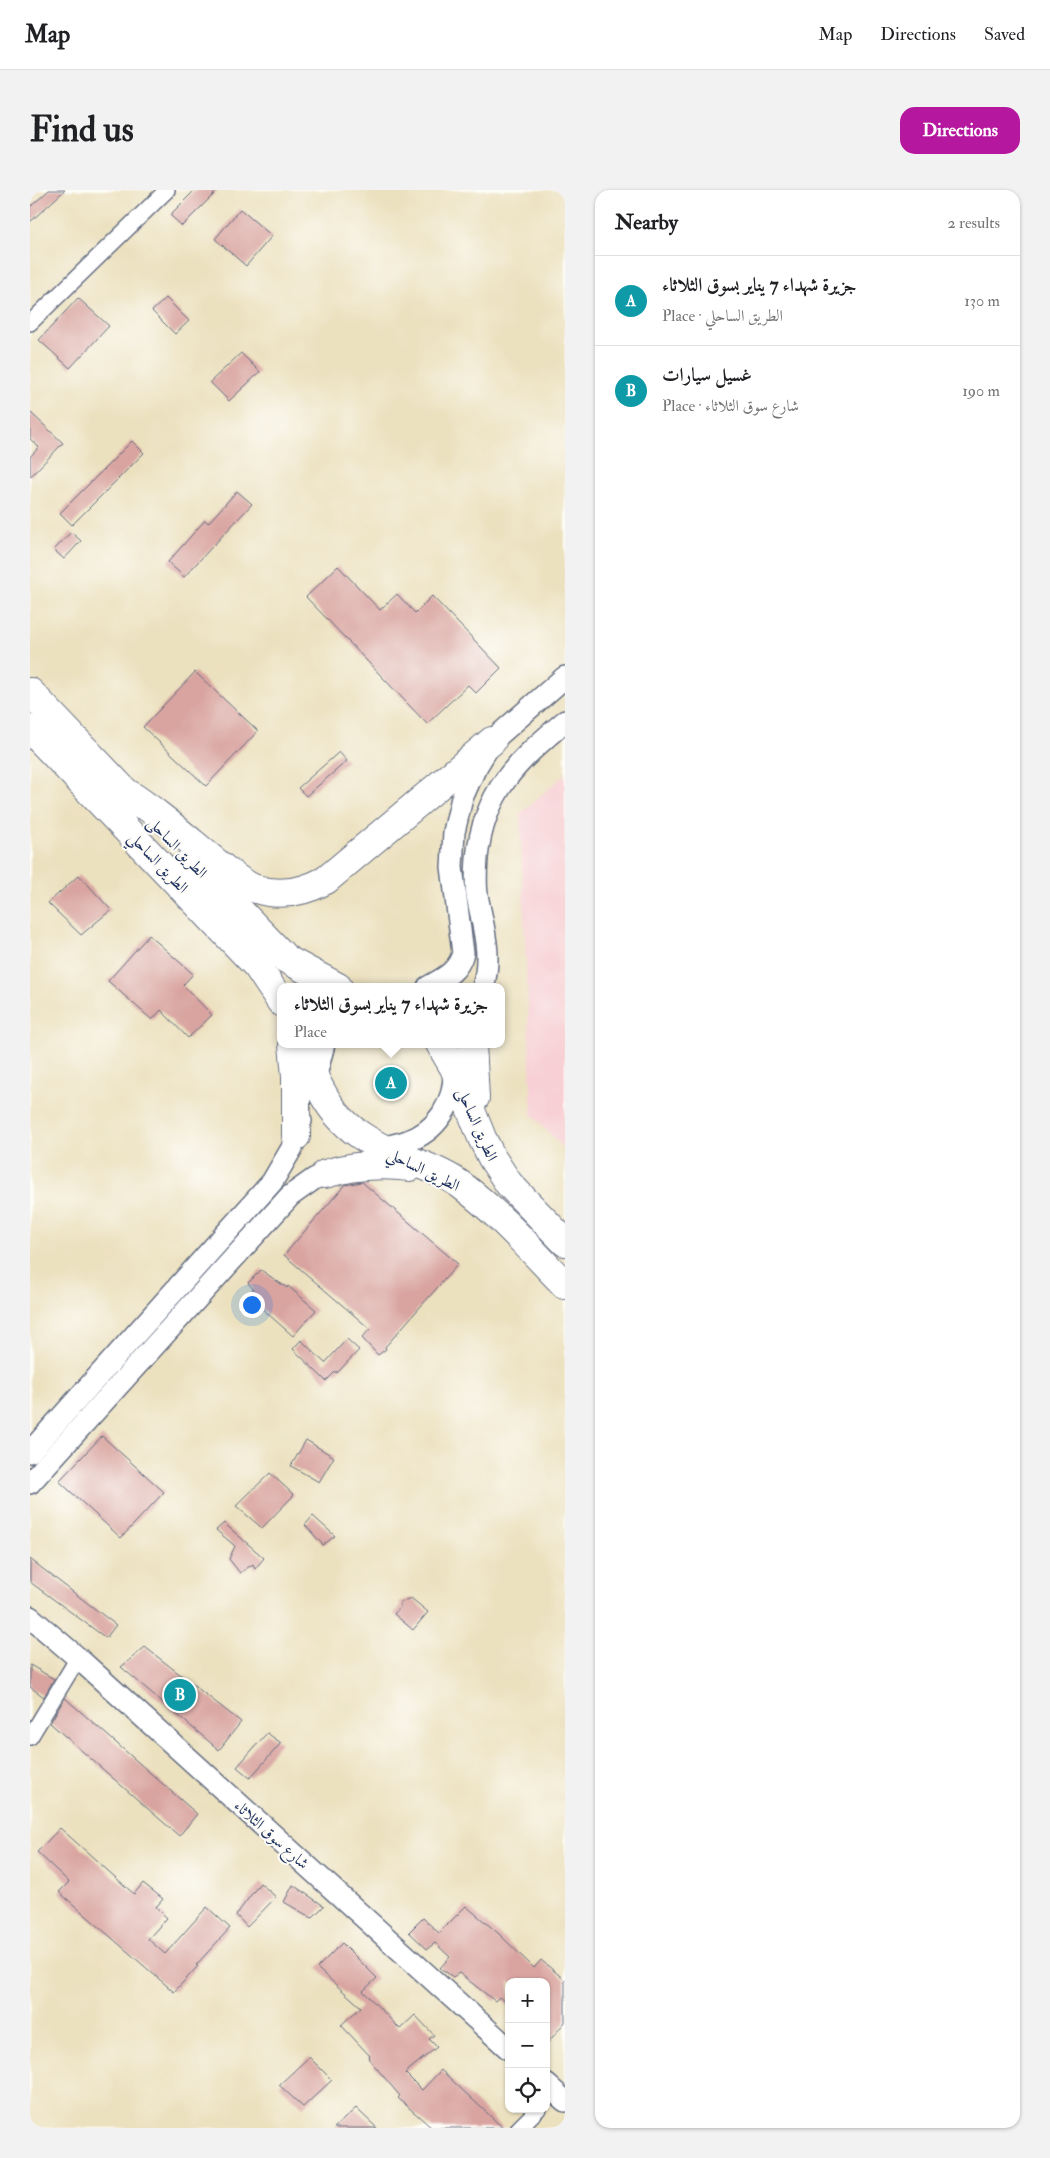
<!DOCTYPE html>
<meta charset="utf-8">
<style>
:root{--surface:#fff;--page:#f2f2f2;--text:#202124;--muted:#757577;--line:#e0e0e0;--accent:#b5179e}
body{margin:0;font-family:"IM FELL Double Pica",Amiri,serif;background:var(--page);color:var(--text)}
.controls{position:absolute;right:15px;bottom:15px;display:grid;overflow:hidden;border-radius:10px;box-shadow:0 1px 4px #0004}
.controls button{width:45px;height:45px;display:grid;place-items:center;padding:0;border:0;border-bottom:1px solid var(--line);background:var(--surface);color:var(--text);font:25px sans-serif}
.you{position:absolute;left:221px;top:1114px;width:18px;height:18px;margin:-12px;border:4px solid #fff;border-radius:50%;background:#1a73e8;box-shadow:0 0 0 8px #1a73e833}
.badge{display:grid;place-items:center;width:32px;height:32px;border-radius:50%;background:var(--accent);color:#fff;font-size:16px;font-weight:700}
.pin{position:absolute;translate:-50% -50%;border:2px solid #fff;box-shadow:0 1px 5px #0006}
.popup{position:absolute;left:247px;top:793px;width:228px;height:65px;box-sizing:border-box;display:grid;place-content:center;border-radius:10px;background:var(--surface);filter:drop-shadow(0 1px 4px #0005);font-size:16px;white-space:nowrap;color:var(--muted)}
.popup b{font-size:19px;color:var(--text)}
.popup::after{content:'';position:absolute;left:50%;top:100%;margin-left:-10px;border:10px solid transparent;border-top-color:var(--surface)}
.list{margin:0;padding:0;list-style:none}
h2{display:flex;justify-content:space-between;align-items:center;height:65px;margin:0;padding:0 20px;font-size:21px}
h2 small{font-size:16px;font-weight:400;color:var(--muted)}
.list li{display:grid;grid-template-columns:32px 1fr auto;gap:15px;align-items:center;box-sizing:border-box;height:90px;padding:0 20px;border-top:1px solid var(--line)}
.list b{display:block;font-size:19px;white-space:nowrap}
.list p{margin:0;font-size:16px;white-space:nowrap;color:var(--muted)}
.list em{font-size:16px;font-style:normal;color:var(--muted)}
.icon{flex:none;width:28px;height:28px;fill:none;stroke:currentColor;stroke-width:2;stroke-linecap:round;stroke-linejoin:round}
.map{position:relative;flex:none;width:535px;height:1938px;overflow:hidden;border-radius:15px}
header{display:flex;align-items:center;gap:30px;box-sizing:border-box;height:70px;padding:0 25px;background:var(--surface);border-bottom:1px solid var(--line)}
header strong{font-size:24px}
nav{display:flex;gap:28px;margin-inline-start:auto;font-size:18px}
.intro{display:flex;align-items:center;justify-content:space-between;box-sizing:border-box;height:120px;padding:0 30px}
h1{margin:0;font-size:35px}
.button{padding:12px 22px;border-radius:15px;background:var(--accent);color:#fff;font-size:18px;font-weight:700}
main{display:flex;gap:30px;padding:0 30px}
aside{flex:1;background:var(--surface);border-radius:15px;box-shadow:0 1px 4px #0004}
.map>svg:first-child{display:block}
.built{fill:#f7cfd4}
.building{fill:#d9a4a0}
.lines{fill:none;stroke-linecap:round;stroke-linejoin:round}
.street-casing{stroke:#646d80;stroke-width:18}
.secondary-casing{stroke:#646d80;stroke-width:24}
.highway-casing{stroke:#646d80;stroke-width:30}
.street{stroke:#fff;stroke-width:15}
.secondary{stroke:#fff;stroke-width:21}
.highway{stroke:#fff;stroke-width:28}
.labels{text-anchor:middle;stroke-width:4;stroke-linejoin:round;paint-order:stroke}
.street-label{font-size:16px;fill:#1b2f5e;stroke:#fdfcf7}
</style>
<header>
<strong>Map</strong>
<nav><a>Map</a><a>Directions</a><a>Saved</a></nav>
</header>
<div class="intro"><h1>Find us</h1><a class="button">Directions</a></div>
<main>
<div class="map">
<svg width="535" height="1938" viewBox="0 0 535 1938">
<rect width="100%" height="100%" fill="#fdfcf7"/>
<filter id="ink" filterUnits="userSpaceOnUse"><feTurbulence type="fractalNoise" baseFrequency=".02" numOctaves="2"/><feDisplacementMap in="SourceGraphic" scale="10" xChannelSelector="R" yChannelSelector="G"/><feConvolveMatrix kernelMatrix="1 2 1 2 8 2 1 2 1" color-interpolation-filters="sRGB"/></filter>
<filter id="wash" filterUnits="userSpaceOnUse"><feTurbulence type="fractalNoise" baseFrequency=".0096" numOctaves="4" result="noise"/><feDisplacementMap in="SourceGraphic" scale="20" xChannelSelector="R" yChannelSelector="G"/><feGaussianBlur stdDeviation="1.12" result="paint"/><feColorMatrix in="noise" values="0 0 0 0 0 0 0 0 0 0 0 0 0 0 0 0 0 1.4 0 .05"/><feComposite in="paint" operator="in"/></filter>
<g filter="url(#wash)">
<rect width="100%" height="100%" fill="#ece1bf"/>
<!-- built -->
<polygon class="built" points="535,584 535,960 502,925 490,624"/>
<g id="blocks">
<!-- building -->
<g class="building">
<polygon points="19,0 35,0 0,32 0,17"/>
<polygon points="165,0 188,0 152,36 140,25"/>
<polygon points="210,19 242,46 216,76 185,49"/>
<polygon points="48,108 79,136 40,178 9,150"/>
<polygon points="136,108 159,131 145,144 122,121"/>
<polygon points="211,163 230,182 199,211 180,192"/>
<polygon points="0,222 33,253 0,287 0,267 9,257 0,249"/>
<polygon points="102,251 114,263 42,335 30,323"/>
<polygon points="207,301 222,314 154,387 138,372 175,330 178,333"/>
<polygon points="41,342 51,351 34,369 24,360"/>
<polygon points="308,376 350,420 367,404 385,423 402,406 471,478 446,503 438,495 397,534 276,407"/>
<polygon points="165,482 228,541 176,596 113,537"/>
<polygon points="309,562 317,571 276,606 268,598"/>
<polygon points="49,685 81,720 51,745 18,713"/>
<polygon points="119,745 163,784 153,795 182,825 158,848 131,820 122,830 78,791"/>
<polygon points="332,992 428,1074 355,1157 356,1159 348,1165 332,1148 340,1139 254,1065 315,995"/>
<polygon points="231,1080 257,1098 258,1096 286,1120 263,1146 229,1116 222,1125 209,1115 224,1100 218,1093"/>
<polygon points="317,1149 329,1160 307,1183 306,1181 296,1191 263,1159 271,1150 295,1173"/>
<polygon points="72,1246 134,1302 91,1348 29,1291"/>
<polygon points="276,1250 304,1267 289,1292 261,1276"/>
<polygon points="240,1283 264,1305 232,1338 206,1316"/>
<polygon points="283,1326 305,1346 293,1355 275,1335"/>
<polygon points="194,1333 234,1368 225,1379 223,1374 210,1383 199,1369 205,1356 186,1340"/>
<polygon points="0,1369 86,1435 76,1448 0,1392"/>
<polygon points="381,1408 398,1422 383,1440 364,1424 370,1417 370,1412"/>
<polygon points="115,1457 211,1532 189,1560 91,1477"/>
<polygon points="0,1475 24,1489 14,1507 0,1497"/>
<polygon points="35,1508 167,1624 149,1646 20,1533"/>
<polygon points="237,1543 251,1553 220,1588 207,1577"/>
<polygon points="30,1638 104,1704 113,1693 133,1709 126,1717 137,1728 118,1749 135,1764 177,1717 200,1738 166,1775 168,1776 144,1802 29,1702 39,1692 7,1662"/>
<polygon points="230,1693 246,1707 217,1737 206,1725"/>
<polygon points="263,1695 294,1716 282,1728 254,1712"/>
<polygon points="436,1716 468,1743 504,1778 511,1770 535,1790 535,1832 516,1855 516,1792 479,1792 479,1815 469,1807 465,1811 429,1783 423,1787 410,1778 420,1767 405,1753 397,1759 379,1742 393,1728 409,1743"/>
<polygon points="312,1753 347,1788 333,1801 370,1839 385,1825 404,1845 399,1849 407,1857 375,1883 392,1900 411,1880 473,1938 402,1938 368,1908 370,1906 338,1868 340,1866 311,1835 331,1817 287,1778"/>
<polygon points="279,1867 302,1890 273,1917 249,1895"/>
<polygon points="326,1918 347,1938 304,1938"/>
</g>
</g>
</g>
<g filter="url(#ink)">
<use href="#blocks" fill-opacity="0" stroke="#646d80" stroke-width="1"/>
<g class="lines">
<!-- street casing -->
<g class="street-casing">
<g id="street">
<polyline points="0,133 137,0"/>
<polyline points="0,1547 48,1468"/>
<polyline points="489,1938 508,1919"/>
</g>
</g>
<!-- secondary casing -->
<g class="secondary-casing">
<g id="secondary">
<path d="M398 797C414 788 428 782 433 763L422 677 424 642 432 608 445 579 462 551 535 487"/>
<path d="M453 797C462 766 454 741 448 710 445 697 446 682 447 668 454 601 487 572 535 531"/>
<polyline points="284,893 294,854"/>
<path d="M345 960C355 956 366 955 375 952 407 942 425 913 424 881"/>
<polyline points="0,1262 242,992 262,958 271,931"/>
<polyline points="0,1293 260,1006 284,989 309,977"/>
<polyline points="0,1427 48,1468 479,1859"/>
<polyline points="516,1894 535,1911"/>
</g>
</g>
<!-- highway casing -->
<g class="highway-casing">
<g id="highway">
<polyline points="0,502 107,614"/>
<polyline points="0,539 227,776 251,812"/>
<path d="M94 601C128 622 157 649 188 674 200 683 211 694 226 699 251 707 274 702 296 690L462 551"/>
<polyline points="161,670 256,769 308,797"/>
<polyline points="263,854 266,886 266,946"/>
<path d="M270 854C296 916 306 938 369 966 390 974 413 982 431 995 469 1023 502 1061 535 1095"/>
<polyline points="410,854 424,878 452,948 462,968 479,994 535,1052"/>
<polyline points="442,854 445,908"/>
<path d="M295 984C324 975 350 973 380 977"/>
</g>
</g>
<!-- street -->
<use href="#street" class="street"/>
<!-- secondary -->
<use href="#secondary" class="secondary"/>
<!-- highway -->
<use href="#highway" class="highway"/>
</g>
</g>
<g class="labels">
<!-- street labels -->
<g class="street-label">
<text transform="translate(148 657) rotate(46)" y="6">الطريق الساحلى</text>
<text transform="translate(129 672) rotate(46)" y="6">الطريق الساحلي</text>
<text transform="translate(448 934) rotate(66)" y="6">الطريق الساحلى</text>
<text transform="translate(394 979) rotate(26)" y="6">الطريق الساحلي</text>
<text transform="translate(242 1644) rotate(42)" y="6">شارع سوق الثلاثاء</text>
</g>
</g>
</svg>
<div class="controls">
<button>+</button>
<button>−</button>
<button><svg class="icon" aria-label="locate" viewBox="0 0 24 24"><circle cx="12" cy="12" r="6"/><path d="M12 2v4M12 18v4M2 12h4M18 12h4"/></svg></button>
</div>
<div class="you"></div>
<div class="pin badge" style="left:361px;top:893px;background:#0f9aa8">A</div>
<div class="popup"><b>جزيرة شهداء 7 يناير بسوق الثلاثاء</b>Place</div>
<div class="pin badge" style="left:150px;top:1505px;background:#0f9aa8">B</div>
</div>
<aside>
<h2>Nearby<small>2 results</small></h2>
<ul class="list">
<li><span class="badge" style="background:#0f9aa8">A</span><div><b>جزيرة شهداء 7 يناير بسوق الثلاثاء</b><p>Place · الطريق الساحلي</p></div><em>130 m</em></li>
<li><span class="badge" style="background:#0f9aa8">B</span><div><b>غسيل سيارات</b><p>Place · شارع سوق الثلاثاء</p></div><em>190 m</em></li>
</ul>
</aside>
</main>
